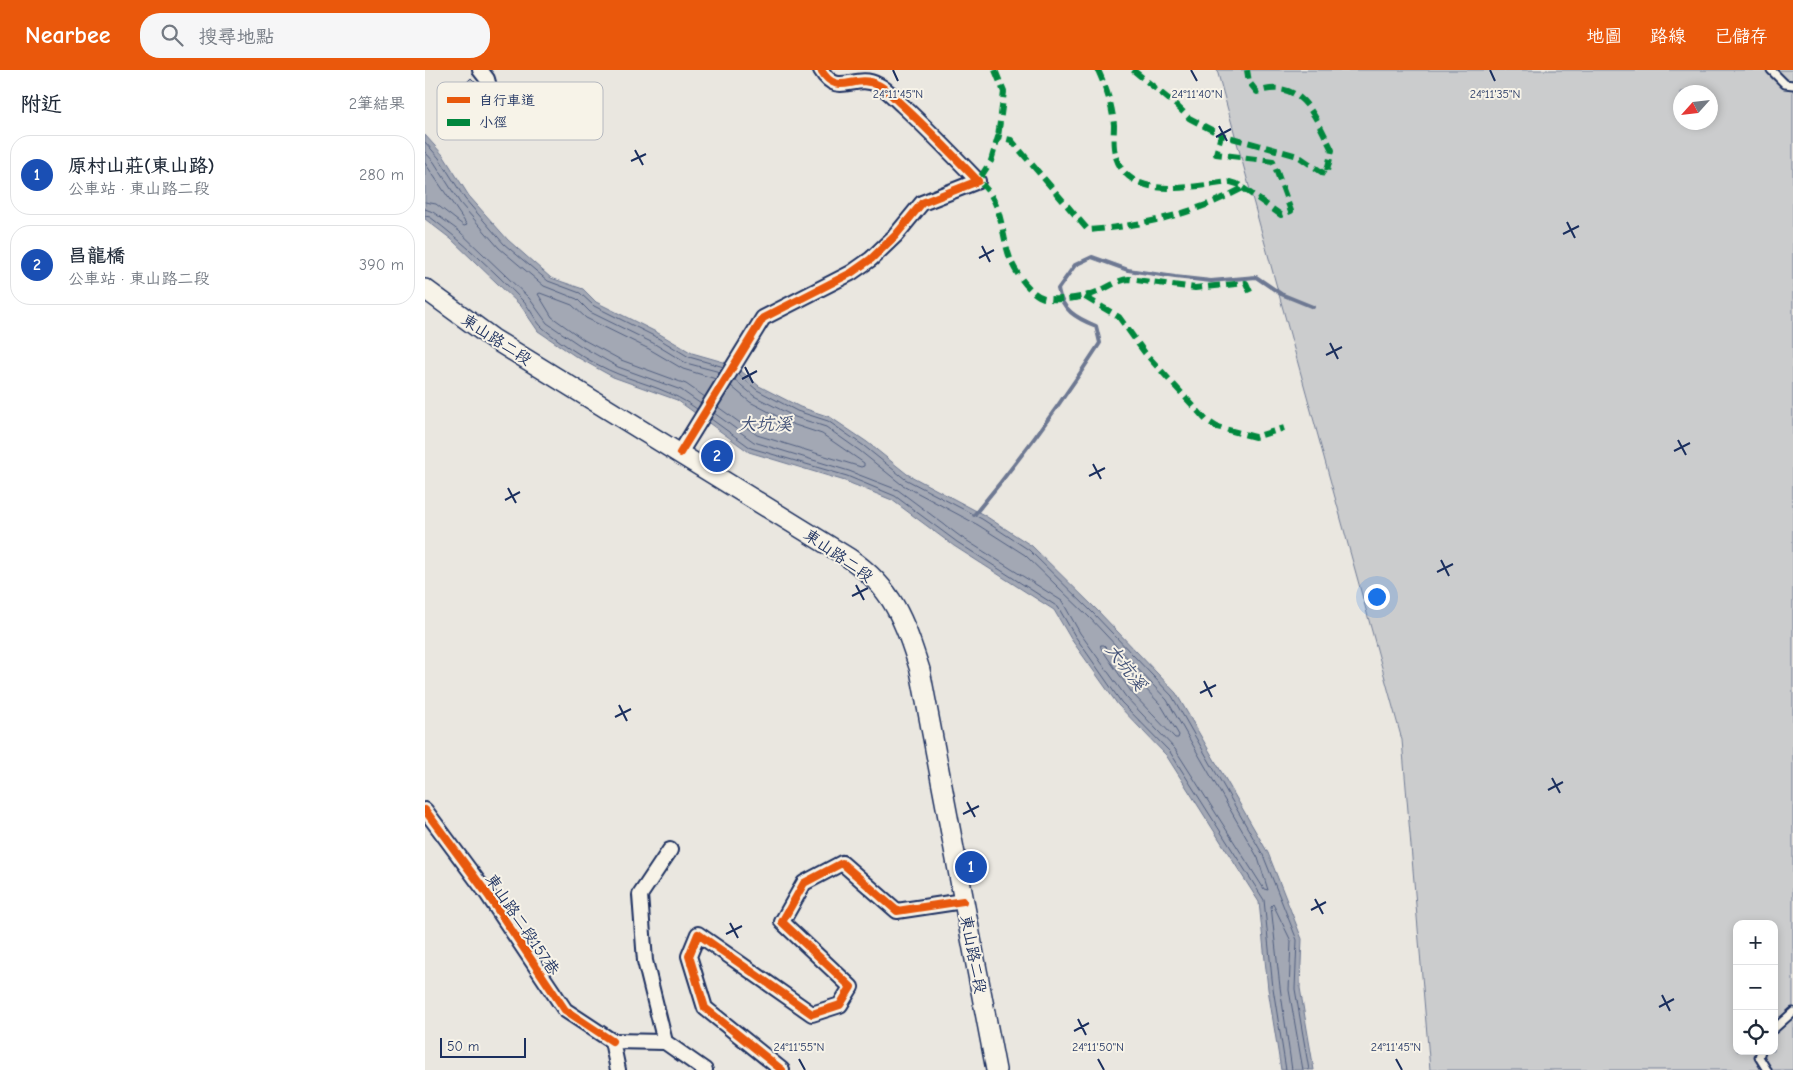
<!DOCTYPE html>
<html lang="zh-TW">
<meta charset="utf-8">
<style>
:root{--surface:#fff;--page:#f6f6f7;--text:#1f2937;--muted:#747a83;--line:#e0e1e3;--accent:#ea580c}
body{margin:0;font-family:"Comic Neue","LXGW WenKai TC",sans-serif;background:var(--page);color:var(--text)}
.controls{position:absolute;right:15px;bottom:15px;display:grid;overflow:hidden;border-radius:10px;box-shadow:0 2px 8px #0003}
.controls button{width:45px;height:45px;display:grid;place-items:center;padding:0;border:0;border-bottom:1px solid var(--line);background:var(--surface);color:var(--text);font:25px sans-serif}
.compass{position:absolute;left:1248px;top:15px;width:45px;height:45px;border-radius:50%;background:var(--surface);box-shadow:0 2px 8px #0003;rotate:243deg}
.scale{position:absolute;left:15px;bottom:12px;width:86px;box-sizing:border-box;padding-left:5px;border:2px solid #1b2f5e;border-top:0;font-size:14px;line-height:18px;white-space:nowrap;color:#1b2f5e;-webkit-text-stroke:4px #f7f3e8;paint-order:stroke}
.you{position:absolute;left:951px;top:526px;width:18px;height:18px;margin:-12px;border:4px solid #fff;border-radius:50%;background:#1a73e8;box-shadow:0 0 0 8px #1a73e833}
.badge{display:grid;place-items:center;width:32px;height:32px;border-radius:50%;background:var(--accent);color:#fff;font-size:16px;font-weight:700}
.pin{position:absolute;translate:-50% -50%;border:2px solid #fff;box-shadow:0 1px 5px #0006}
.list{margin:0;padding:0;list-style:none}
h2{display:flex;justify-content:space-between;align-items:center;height:65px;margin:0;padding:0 20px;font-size:21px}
h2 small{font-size:16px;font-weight:400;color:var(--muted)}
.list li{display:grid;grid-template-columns:32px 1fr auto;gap:15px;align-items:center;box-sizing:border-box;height:80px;margin:0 10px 10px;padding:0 10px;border:1px solid var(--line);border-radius:20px}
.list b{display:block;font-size:19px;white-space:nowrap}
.list p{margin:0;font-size:16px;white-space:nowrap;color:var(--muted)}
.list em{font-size:16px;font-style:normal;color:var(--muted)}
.icon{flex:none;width:28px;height:28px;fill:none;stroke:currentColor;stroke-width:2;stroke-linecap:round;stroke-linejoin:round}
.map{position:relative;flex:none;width:1368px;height:1000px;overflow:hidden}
header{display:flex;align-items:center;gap:30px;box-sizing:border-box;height:70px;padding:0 25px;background:var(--accent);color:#fff}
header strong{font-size:24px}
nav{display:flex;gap:28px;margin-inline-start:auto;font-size:18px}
.search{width:350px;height:45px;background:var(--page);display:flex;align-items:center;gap:12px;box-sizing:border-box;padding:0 18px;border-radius:20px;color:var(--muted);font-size:19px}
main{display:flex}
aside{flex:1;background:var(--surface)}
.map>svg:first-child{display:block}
.green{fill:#cbcccd;stroke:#737e96;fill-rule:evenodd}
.water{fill:#a3a8b4;stroke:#6d7892}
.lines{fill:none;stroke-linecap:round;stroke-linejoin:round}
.shore{stroke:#515f80;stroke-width:1}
.stream{stroke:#6d7892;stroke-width:4}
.building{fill:#b6babf;stroke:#1b2f5e}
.lane-casing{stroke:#1b2f5e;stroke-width:11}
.street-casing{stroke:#1b2f5e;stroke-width:18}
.secondary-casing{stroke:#1b2f5e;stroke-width:22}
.lane{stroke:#f7f3e8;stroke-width:7}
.street{stroke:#f7f3e8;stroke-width:14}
.secondary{stroke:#f7f3e8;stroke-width:19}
.quiet{stroke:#00873e;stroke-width:6;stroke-dasharray:12 6;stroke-linecap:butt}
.cycleway-casing{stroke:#f7f3e8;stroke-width:11}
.cycleway{stroke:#e8590c;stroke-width:8}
.ticks{fill:none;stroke:#1b2f5e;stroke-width:2}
.labels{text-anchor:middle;stroke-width:4;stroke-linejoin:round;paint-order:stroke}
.street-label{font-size:16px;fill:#1b2f5e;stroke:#f7f3e8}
.water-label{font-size:18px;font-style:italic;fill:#445378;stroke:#f7f3e8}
.key{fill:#f7f3e8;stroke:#b5b8bf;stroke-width:1}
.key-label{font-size:14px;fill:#1b2f5e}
.ticks-label{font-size:12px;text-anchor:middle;fill:#1b2f5e;stroke:#f7f3e8;stroke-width:4;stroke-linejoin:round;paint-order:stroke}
</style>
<header>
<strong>Nearbee</strong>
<div class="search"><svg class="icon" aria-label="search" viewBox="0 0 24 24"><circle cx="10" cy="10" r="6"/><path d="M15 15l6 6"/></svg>搜尋地點</div>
<nav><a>地圖</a><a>路線</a><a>已儲存</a></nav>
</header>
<main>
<aside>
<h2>附近<small>2筆結果</small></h2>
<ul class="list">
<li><span class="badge" style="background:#1a4fb4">1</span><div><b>原村山莊(東山路)</b><p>公車站 · 東山路二段</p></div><em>280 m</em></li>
<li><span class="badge" style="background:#1a4fb4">2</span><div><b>昌龍橋</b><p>公車站 · 東山路二段</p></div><em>390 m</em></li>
</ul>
</aside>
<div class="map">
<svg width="1368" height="1000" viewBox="0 0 1368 1000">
<rect width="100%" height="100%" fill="#eae7e0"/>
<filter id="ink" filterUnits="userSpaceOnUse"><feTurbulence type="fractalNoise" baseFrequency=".02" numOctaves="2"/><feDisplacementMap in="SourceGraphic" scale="10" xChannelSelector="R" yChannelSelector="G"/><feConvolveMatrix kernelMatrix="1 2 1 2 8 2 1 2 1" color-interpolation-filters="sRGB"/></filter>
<g filter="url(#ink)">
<!-- green -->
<path class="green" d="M792 0H1368V1000H1005L977 670ZM1256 22H1286V52H1256ZM1312 854H1349V981H1312Z"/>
<!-- water -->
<polygon class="water" points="0,65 18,85 44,126 83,170 126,208 158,219 171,232 233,263 267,283 309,295 334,316 375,337 405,347 442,372 482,404 559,445 607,476 672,540 751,623 843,783 877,869 875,918 889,1000 856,1000 843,919 834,832 741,685 693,635 646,569 629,540 529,476 467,430 420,411 324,382 252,330 188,307 150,286 113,261 96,236 26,169 0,149"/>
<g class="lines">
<!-- shore -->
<g class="shore">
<polyline points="0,72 14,88 40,129 79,174 123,211 155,223 169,236 231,267 264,287 299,297"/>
<polyline points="0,82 9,92 35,133 74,178 119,216 152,229 165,242 228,273 261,293 295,302"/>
<polyline points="0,93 42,155 39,156 11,134 0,132"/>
<polyline points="0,139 8,142 34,161 104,228 122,253 156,276 193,297 256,320 276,334"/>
<path d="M0 146 5 147C38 172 69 201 98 231 106 239 110 251 118 258 139 276 168 294 193 304 221 315 248 321 272 339"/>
<polyline points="313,304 332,320 372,341 403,351 439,376 480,409 557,449 604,480 668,543 747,626 838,785 872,870 870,919 884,1000"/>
<polyline points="280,327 261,314 196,290 159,270 127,247 113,224 115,223 147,235 161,248 224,279 258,299 291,309"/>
<polyline points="293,337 332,365 436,397 439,396 439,393 397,364 367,354 325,332 306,316"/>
<polyline points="289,343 329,372 424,401 473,420 536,467 637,531 655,563 701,627 750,679 839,819 843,820 833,788 742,630 664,547 600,485 553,455 476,414 435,381 401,357 370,347 329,326 310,310"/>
<polyline points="286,349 326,378 422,406 470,426 532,472 633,537 650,566 696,632 745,682 839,830 848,918 861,1000"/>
<polygon points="676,575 679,575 736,635 754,665 753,668 750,668 707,623 676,578"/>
<polyline points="867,1000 855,917 846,836 848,834 866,871 864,920 878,1000"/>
</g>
<!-- stream -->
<path class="stream" d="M549 445C594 391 637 332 675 273L671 256C651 248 637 240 633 219L650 195 667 187 703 200 750 207 786 211 831 207 856 224 888 237"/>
</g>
<!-- building -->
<polygon class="building" points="46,8 55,17 56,22 40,39 27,27"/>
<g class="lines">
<!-- lane casing -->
<g class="lane-casing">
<g id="lane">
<polyline points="1346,0 1360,14 1368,15"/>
<polyline points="1349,959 1368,942"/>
<polyline points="1336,981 1334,987 1342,1000"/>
</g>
</g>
<!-- street casing -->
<g class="street-casing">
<g id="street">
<polyline points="55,0 62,9 65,20"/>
<path d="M255 383 338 248 426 203 446 189 470 166 497 133 553 111C528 85 503 59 477 35 469 28 462 19 453 15 430 2 413 29 396 0"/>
<polyline points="0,740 63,825 140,940 187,971"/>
<polyline points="245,780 215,825 220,891 240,972 280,1000"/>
<polyline points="193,1000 187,971 240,972"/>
<polyline points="357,1000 280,938 264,886 273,864 387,944 415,935 426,917 357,852 379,813 417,793 472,841 538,831"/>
</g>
</g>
<!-- secondary casing -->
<g class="secondary-casing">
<path id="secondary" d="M0 219 67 268 424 488C468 518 479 550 495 600L571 1000"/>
</g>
<!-- lane -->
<use href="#lane" class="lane"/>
<!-- street -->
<use href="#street" class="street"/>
<!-- secondary -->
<use href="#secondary" class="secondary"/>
<!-- quiet -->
<g class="quiet">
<polyline points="570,0 579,22 573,67"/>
<path d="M673 0C681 18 687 34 689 55 689 62 688 70 689 78 697 134 766 116 805 112L815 115 818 118C769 144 718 156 663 160L586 70 573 67 566 91 553 111C579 131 575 163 586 191 591 203 606 225 619 228 633 231 660 228 672 222 683 218 692 210 704 209L770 218 821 213 826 224"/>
<polyline points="708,0 751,35 764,48 796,65"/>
<path d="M818 118 856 145 866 141 848 91 791 84 796 65 873 86 901 105 907 80C890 47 877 7 832 22L824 12 822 0"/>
<polyline points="660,227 694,247 720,283 781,350 792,357 830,367 859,358"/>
</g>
<!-- cycleway casing -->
<g class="cycleway-casing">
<g id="cycleway">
<path d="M255 383 338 248 426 203 446 189 470 166 497 133 553 111C528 85 503 59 477 35 469 28 462 19 453 15 430 2 413 29 396 0"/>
<polyline points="0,740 63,825 140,940 187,971"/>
<polyline points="357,1000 280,938 264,886 273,864 387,944 415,935 426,917 357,852 379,813 417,793 472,841 538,831"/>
</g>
</g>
<!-- cycleway -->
<use href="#cycleway" class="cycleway"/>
</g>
</g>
<!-- ticks -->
<path class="ticks" d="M468 0 473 11M766 0 772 11M1065 0 1070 11M794 56 802 71M791 67 806 59M210 80 218 95M206 91 221 84M1142 152 1150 168M1138 164 1154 156M557 176 565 192M554 188 569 180M905 273 913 289M901 285 917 277M320 297 328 313M317 309 332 301M1253 370 1261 385M1249 381 1265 373M668 394 676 409M664 406 680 398M83 418 91 433M80 430 95 422M1016 490 1024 506M1012 502 1028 494M431 515 439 530M427 526 443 518M779 611 787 627M775 623 791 615M194 635 202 651M190 647 206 639M1127 708 1135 723M1123 720 1138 712M542 732 550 747M538 744 554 736M890 829 898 844M886 840 901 832M305 853 313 868M301 864 317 856M1237 925 1245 941M1234 937 1249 929M653 949 661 965M649 961 664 953M374 989 380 1000M673 989 679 1000M971 989 977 1000"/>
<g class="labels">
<!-- street labels -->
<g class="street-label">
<text transform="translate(72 269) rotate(33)" y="6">東山路二段</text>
<text transform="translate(414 485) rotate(35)" y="6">東山路二段</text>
<text transform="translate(98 854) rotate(56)" y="6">東山路二段157巷</text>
<text transform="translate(549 884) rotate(79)" y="6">東山路二段</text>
</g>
<!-- water labels -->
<g class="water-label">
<text x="340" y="360">大坑溪</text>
<text transform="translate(701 597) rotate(52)" y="6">大坑溪</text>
</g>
</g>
<!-- legend -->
<rect x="12" y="12" width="166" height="58" rx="8" class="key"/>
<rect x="22" y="27" width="23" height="6" fill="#e8590c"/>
<rect x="22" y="49" width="23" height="7" fill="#00873e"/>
<g class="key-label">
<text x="54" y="35">自行車道</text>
<text x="54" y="57">小徑</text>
</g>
<g class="ticks-label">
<text x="473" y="28">24°11'45"N</text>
<text x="772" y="28">24°11'40"N</text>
<text x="1070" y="28">24°11'35"N</text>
<text x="374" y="981">24°11'55"N</text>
<text x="673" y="981">24°11'50"N</text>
<text x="971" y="981">24°11'45"N</text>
</g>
</svg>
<div class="controls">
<button>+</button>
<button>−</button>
<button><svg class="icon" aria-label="locate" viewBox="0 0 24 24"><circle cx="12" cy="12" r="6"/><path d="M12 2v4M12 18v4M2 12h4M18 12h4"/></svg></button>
</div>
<svg class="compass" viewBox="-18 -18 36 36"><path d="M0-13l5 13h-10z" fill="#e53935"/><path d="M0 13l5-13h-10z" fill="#747a83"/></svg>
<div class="scale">50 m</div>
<div class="you"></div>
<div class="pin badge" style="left:546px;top:797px;background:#1a4fb4">1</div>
<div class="pin badge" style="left:292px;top:386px;background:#1a4fb4">2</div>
</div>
</main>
